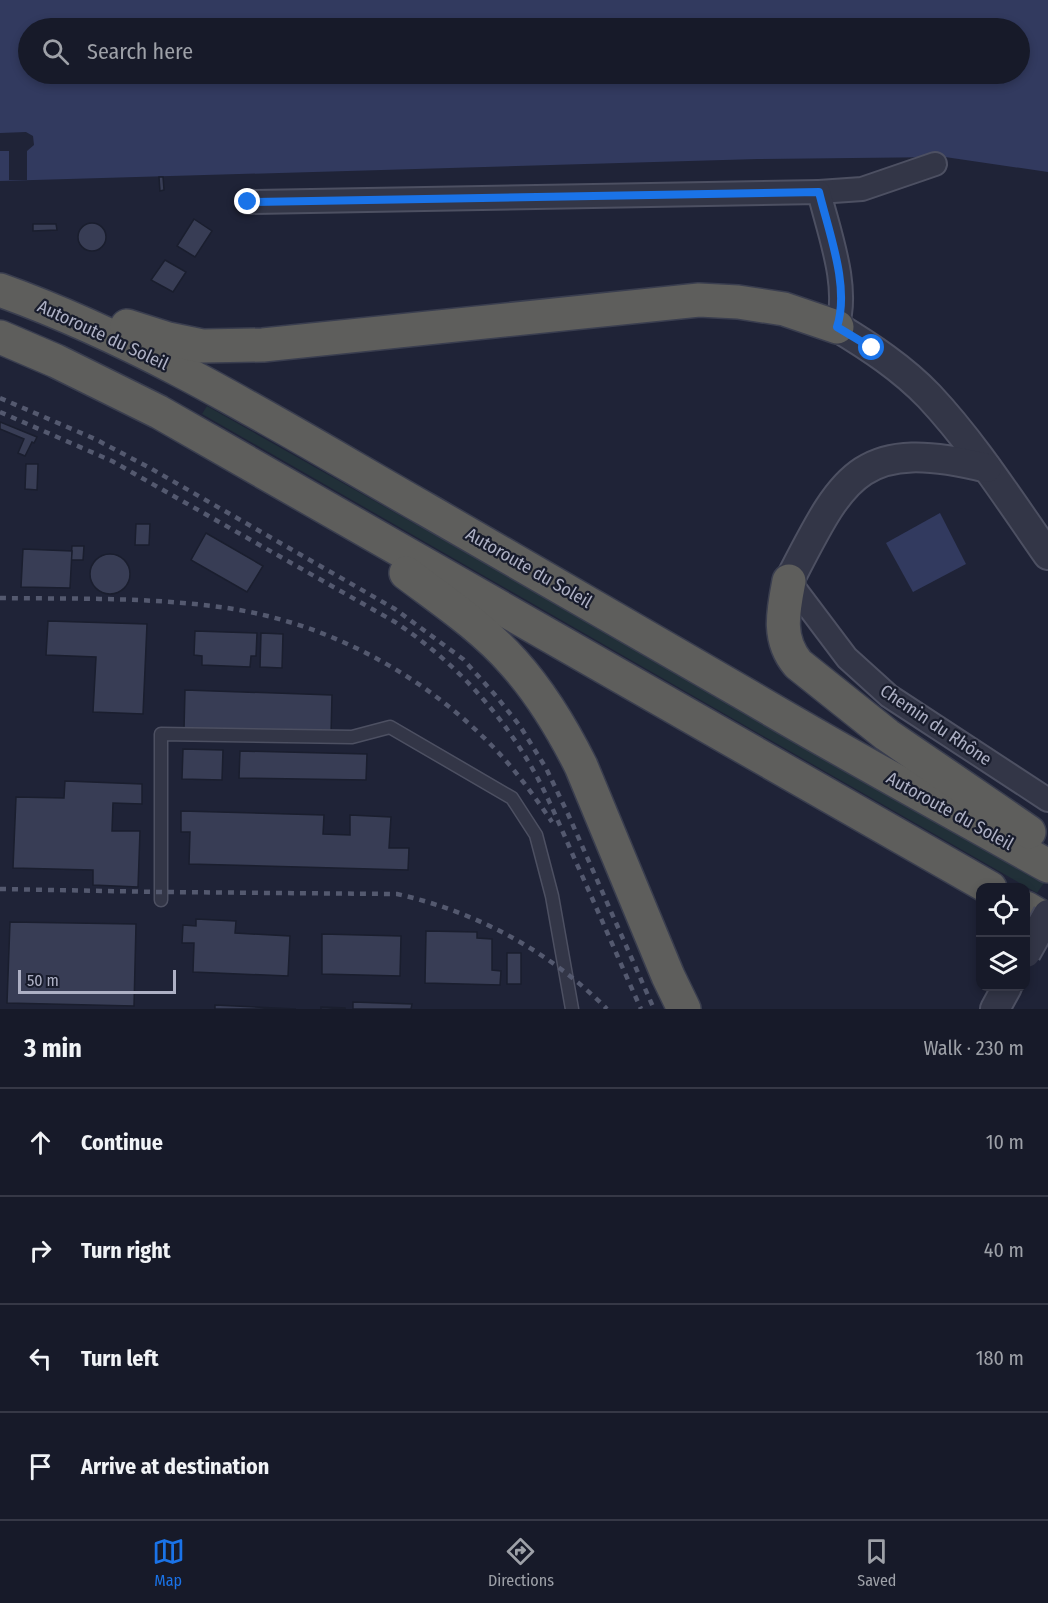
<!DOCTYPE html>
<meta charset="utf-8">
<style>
:root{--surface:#171a29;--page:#242735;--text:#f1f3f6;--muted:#9ea1a8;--line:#363846;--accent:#1a73e8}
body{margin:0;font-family:"Fira Sans Condensed",sans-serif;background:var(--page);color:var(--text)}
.controls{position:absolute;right:18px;bottom:18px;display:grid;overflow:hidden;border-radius:12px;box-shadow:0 3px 9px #0003}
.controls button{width:54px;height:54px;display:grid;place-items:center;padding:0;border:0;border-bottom:2px solid var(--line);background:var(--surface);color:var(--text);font:30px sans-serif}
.scale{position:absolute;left:18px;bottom:15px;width:158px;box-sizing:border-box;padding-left:6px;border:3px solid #adb0c4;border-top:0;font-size:16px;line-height:21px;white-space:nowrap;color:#adb0c4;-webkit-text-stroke:4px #181c2c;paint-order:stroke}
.stop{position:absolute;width:18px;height:18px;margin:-14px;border:4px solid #1a73e8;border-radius:50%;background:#fff}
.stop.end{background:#1a73e8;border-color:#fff;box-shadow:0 2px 6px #0008}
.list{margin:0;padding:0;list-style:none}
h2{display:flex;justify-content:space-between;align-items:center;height:78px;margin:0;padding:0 24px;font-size:26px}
h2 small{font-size:20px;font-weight:400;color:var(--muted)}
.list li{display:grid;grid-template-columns:39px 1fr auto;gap:18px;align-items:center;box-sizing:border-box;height:108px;padding:0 24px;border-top:2px solid var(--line)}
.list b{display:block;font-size:22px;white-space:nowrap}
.list em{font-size:20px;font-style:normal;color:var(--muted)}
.icon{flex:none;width:33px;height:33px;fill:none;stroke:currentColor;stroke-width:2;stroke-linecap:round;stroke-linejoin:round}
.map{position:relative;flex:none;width:1048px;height:1009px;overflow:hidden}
.search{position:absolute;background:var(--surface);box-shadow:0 3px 9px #0003;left:18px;right:18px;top:18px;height:66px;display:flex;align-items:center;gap:15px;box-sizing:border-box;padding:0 21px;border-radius:33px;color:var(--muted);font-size:22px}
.sheet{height:510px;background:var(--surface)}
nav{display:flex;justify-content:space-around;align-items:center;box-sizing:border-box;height:84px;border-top:2px solid var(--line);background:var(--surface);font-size:16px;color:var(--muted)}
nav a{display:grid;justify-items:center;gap:3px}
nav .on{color:var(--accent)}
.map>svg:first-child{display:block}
.green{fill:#213038}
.water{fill:#323a5f;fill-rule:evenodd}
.pier{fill:#1f2337}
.building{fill:#383d55;stroke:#1a1e2e;stroke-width:1.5}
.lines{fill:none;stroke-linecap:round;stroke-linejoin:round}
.service-casing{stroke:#4d5062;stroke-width:15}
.minor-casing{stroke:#4d5062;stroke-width:26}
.tertiary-casing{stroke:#4d5062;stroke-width:32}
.trunk-casing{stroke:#3a3e4f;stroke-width:36}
.service{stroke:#333647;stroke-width:12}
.minor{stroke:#333647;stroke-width:22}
.tertiary{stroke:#333647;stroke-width:28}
.trunk{stroke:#5e5e5c;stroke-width:33}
.rail{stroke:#54596f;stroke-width:4.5;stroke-dasharray:6 6;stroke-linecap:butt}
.tertiary-bridge-casing{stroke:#4d5062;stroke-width:32;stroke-linecap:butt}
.tertiary-bridge{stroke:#333647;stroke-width:28}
.route{stroke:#1a73e8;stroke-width:8}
.labels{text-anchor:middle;stroke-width:4.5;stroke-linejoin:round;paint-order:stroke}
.street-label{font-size:18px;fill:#adb0c4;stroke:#181c2c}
</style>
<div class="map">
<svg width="1048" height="1009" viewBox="0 0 1048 1009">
<rect width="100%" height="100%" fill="#1f2337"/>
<!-- green -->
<polygon class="green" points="207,406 634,648 1044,883 1037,893 202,414"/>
<!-- water -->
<g class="water">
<path d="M0 0H1048V172L945 157 758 159 0 181ZM28 28H1020V74H28Z"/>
<polygon points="940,513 966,564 913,592 886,543"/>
</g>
<!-- pier -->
<polygon class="pier" points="26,132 33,136 34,145 27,151 27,180 9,180 9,151 0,151 0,133"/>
<!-- building -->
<g class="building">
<polygon points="159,177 163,177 164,190 160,191"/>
<polygon points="194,219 212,231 195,257 177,246"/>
<circle cx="92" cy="237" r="14"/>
<polygon points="33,224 56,224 57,230 33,231"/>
<polygon points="165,260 186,272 173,292 151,280"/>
<polygon points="0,422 37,437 34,443 32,442 25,456 18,453 24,439 0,429"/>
<polygon points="26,464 38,464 37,490 25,489"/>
<polygon points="136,524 150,524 149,545 135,545"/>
<polygon points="206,533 263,566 247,592 191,560"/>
<polygon points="72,546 84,546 83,560 71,560"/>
<polygon points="23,549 72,551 70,588 21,587"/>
<circle cx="110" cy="574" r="20"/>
<polygon points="48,621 147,624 143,714 93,712 96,657 46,655"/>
<polygon points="195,631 257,633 256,656 251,656 250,667 202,665 202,656 194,655"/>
<polygon points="261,633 283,634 282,668 260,667"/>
<polygon points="185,690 332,695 331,734 184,730"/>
<polygon points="183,749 223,750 222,780 182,779"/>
<polygon points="240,751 367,754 366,780 239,778"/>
<polygon points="65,781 142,784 142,804 113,803 112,831 140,831 138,887 93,885 93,870 13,868 16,797 64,798"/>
<polygon points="181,811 324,815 323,834 350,835 350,815 391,817 389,848 409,848 408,870 189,864 190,832 181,832"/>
<polygon points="196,919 236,921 235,933 290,936 288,976 193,972 194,943 182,943 183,925 196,926"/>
<polygon points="10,922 136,924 134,1006 7,1003"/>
<polygon points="426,931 477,932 477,938 492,939 492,970 501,971 500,985 425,983"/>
<polygon points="322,934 401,936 400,976 322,974"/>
<rect x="507" y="953" width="14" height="31"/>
<polygon points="353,1002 412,1004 411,1009 353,1009"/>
<polygon points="215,1005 296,1009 215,1009"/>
<polygon points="321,1007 345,1008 345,1009 321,1009"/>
</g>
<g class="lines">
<!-- service casing -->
<g class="service-casing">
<polyline id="service" points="161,900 161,734 352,737 390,727 512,798 536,835 552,896 572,1009"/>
</g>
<!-- minor casing -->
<g class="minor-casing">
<g id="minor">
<polyline points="819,192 862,189 935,164"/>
<path d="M248 202 819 192C829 233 850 287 837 327"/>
<polyline points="789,581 847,658 889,696 1048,800"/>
</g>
</g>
<!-- tertiary casing -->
<g class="tertiary-casing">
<g id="tertiary">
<path d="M837 327C870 347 902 368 929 396 974 444 1010 501 1048 555"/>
<path d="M789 581C843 477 858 436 987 468"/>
<polyline points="995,1009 1007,987"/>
</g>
</g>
<!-- trunk casing -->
<g class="trunk-casing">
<g id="trunk">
<path d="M0 290C151 344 288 431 427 510 535 572 642 635 750 697 848 755 949 810 1048 866"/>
<polyline points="127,326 168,339 202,346 263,345 699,300 738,302 784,309 837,327"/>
<polyline points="0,337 56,361 159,412 990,888"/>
<path d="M406 573C443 601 482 627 513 662 541 693 562 728 581 766L668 976 684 1009"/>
<path d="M789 581C783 612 777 639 798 664L887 735 1029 832"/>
<polyline points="1026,908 1048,921"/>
</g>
</g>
<!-- service -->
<use href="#service" class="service"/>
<!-- minor -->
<use href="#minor" class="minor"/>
<!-- tertiary -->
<use href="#tertiary" class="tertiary"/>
<!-- trunk -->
<use href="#trunk" class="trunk"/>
<!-- rail -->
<g class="rail">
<polyline points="0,398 95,439 150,468 395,609 463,659 496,696 520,726 546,768 568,814 654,1009"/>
<path d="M0 412 112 461 395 622C454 661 502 713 536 775 551 803 563 833 576 862 598 911 619 960 641 1009"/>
<path d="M0 598C75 599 153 597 227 608 329 623 426 676 496 750 517 772 535 797 552 822"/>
<path d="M0 889 160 892 397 894C477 912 549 951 607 1009"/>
</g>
<!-- tertiary-bridge casing -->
<g class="tertiary-bridge-casing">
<polyline id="tertiary-bridge" points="1026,953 1048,914"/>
</g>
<!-- tertiary-bridge -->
<use href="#tertiary-bridge" class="tertiary-bridge"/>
</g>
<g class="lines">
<!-- route -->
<path class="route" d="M248 202 819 192C829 233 850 287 837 327L872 348"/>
</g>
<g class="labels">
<!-- street labels -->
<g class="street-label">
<text transform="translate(103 335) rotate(25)" y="6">Autoroute du Soleil</text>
<text transform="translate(529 568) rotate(30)" y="6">Autoroute du Soleil</text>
<text transform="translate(936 725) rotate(34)" y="6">Chemin du Rhône</text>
<text transform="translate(950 811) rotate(29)" y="6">Autoroute du Soleil</text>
</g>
</g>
</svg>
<div class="controls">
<button><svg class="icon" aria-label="locate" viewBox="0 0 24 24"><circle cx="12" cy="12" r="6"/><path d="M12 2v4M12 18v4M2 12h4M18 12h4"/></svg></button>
<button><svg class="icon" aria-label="layers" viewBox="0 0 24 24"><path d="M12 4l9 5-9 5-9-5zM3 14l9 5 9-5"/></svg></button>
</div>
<div class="scale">50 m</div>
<div class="stop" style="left:872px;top:348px"></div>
<div class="stop end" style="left:248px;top:202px"></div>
<div class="search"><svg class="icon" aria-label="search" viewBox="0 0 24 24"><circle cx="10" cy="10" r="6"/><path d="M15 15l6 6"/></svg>Search here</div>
</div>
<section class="sheet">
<h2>3 min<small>Walk · 230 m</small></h2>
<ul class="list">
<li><svg class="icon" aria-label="ahead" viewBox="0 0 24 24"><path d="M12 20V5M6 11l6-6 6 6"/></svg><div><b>Continue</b></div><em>10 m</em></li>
<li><svg class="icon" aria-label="right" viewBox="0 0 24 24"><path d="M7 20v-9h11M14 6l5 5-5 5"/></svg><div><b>Turn right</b></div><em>40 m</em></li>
<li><svg class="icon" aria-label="left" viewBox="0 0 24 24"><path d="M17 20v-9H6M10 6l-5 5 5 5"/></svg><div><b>Turn left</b></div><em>180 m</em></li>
<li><svg class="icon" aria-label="arrive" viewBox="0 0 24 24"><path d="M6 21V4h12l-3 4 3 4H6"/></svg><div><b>Arrive at destination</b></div></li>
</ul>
</section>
<nav>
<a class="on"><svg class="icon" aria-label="map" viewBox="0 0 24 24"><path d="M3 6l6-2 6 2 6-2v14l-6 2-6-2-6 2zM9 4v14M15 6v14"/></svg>Map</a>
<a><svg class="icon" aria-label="directions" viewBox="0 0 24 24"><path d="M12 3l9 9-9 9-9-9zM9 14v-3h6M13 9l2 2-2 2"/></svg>Directions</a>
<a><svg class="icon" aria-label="saved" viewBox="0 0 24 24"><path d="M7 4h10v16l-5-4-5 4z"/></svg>Saved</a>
</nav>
